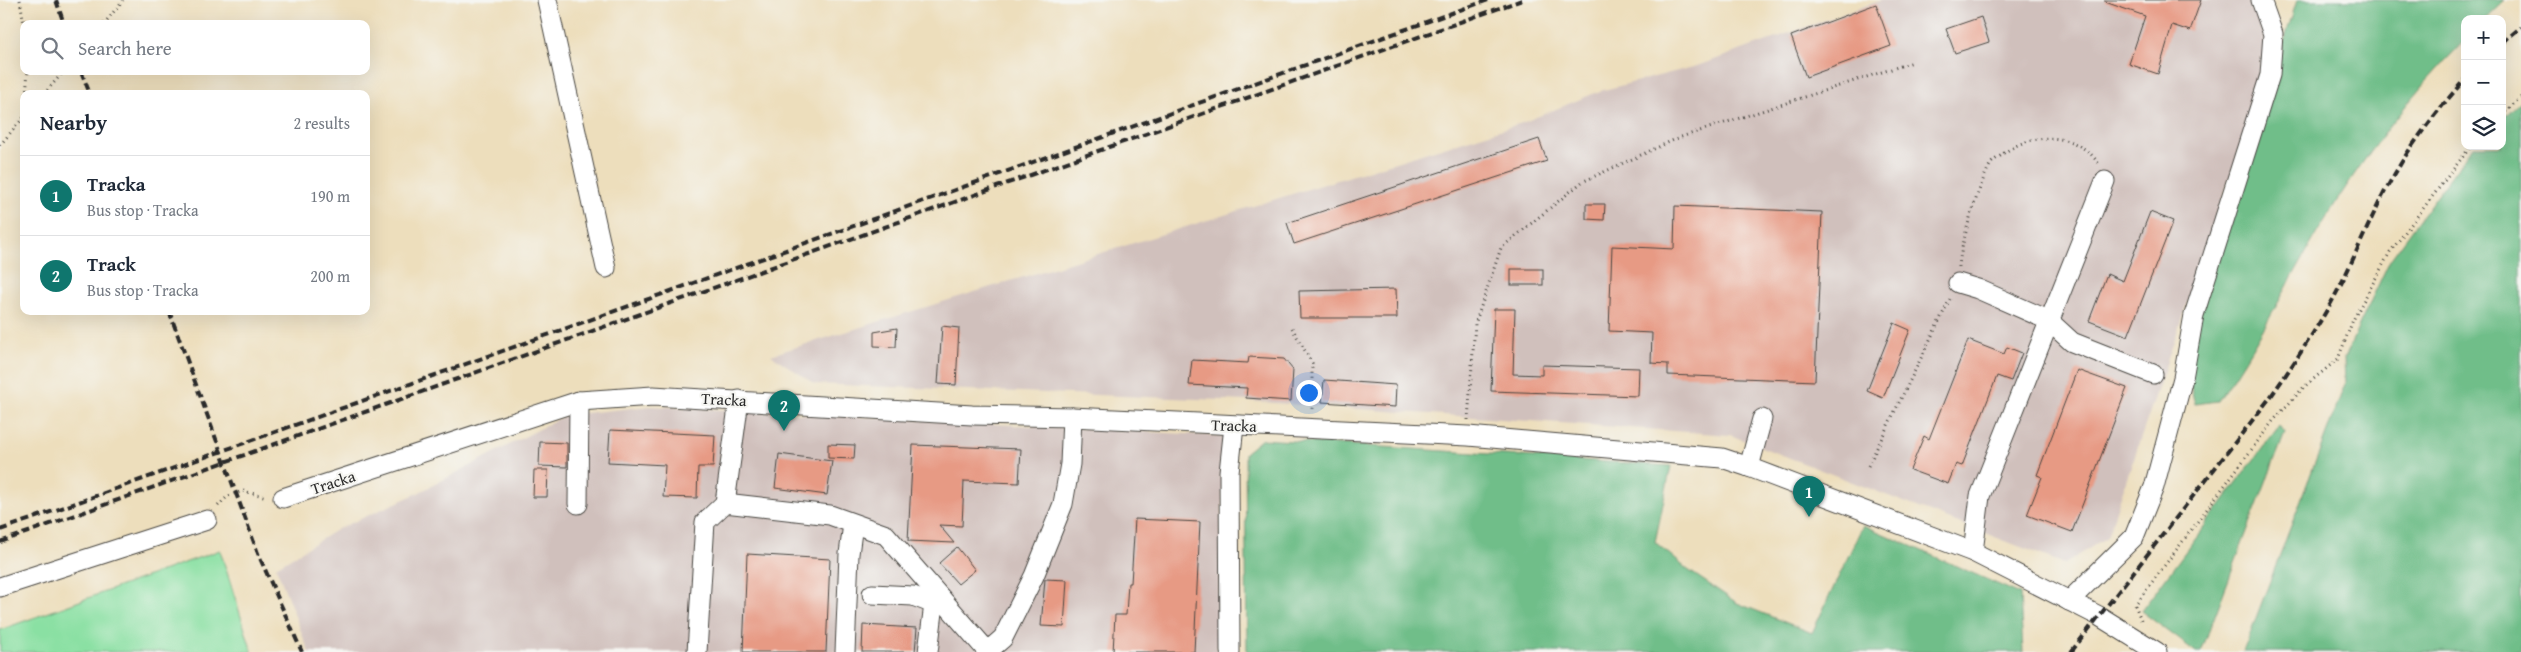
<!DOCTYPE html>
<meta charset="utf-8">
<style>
:root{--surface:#fff;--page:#f6f6f7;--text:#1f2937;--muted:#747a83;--line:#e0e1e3;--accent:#0f766e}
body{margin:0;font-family:"Gentium Book Plus",serif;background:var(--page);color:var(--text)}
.controls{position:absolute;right:15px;top:15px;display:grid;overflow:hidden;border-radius:10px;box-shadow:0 5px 20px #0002}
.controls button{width:45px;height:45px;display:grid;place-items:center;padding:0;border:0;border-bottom:1px solid var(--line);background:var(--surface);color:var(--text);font:25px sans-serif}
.you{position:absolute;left:1308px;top:392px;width:18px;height:18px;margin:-12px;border:4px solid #fff;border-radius:50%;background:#1a73e8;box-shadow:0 0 0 8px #1a73e833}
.badge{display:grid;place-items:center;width:32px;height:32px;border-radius:50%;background:var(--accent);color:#fff;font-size:16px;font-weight:700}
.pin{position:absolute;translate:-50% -41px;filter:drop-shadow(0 1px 2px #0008)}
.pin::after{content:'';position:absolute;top:26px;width:18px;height:15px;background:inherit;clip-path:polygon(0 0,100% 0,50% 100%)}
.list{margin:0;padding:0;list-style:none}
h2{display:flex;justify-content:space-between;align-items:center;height:65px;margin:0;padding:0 20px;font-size:21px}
h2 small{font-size:16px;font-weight:400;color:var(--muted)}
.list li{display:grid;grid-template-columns:32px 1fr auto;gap:15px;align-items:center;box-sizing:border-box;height:80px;padding:0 20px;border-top:1px solid var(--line)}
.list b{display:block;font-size:19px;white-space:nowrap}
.list p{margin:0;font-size:16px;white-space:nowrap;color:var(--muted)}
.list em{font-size:16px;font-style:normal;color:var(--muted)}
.icon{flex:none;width:28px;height:28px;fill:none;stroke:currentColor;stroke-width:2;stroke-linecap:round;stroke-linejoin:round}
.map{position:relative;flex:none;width:2521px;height:652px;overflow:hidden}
.search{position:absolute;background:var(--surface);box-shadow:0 5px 20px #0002;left:20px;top:20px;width:350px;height:55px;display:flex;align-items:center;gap:12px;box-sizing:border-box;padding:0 18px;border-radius:10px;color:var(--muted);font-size:19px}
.panel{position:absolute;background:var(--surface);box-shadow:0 5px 20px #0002;left:20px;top:90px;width:350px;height:225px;border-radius:10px}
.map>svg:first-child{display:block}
.industrial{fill:#d0c0bc}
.green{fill:#8ae0a3;stroke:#5a8667}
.forest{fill:#6fbe89;stroke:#4d745a}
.building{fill:#e79a84}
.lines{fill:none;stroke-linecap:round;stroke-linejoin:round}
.minor-casing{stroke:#484641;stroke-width:21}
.path{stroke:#484641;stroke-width:3;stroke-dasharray:1 4;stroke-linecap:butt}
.minor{stroke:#fff;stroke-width:19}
.rail{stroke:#2b2b2b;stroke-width:4;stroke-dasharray:8 4;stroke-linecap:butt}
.labels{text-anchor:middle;stroke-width:4.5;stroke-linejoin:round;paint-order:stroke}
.street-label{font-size:16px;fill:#2b2b2b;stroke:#f6f6f2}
</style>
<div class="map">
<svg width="2521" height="652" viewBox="0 0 2521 652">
<rect width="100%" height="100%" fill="#f6f6f2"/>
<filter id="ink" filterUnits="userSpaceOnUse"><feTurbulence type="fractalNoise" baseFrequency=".02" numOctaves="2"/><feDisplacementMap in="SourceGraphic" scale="10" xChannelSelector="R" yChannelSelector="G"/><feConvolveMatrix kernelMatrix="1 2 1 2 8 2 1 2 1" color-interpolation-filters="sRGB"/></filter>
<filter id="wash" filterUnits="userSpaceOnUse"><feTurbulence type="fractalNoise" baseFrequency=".0096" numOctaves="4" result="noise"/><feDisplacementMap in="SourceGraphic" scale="20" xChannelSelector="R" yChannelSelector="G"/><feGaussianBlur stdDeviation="1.12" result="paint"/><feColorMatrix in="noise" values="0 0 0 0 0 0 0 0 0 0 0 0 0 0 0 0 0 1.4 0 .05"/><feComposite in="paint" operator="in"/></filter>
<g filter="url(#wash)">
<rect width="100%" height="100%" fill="#eddebc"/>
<!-- industrial -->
<g class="industrial">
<polygon points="1882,0 2269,0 2279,34 2107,537 2065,564 1730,435 1247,401 815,384 771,355 1522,123 1600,91 1697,66"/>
<polygon points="651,406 1225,436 1217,652 309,652 276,567 338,529 418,493 566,415"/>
</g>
<!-- green -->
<polygon class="green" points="220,550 252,652 0,652 0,630"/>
<!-- forest -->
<g class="forest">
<path d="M2297 0H2505L2485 19H2465V40C2410 96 2362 158 2322 225 2287 284 2257 346 2218 401L2195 404 2188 377 2199 313Z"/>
<polygon points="2521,101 2521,652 2243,652 2345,384 2344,358 2390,260 2473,146 2502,146 2502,119"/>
<polygon points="2279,426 2285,432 2201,652 2196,652 2141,611"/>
<polygon points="1262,439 1671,466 1655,542 1688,570 1737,603 1812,633 1863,525 2020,594 2023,652 1247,652 1245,453"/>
</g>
<g id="blocks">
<!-- building -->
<g class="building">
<polygon points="2105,0 2201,0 2190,31 2172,25 2158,74 2129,64 2145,16 2105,2"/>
<polygon points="1876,4 1891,46 1806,77 1791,36"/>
<polygon points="1981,17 1989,42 1955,53 1946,29"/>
<polygon points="1539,139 1547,161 1294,244 1287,223"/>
<polygon points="1586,204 1605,204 1604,220 1586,219"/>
<polygon points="1675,206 1822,212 1815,381 1668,375 1668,364 1651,363 1652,333 1609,331 1612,246 1674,249"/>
<polygon points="2150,212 2173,221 2128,336 2089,321 2107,274 2123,281"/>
<rect x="1511" y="269" width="32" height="16"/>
<polygon points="1396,289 1397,318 1300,318 1299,291"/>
<polygon points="1494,309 1515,309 1513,374 1542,375 1542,365 1639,368 1638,396 1491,391"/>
<polygon points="1894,323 1910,330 1883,398 1867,391"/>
<polygon points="942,326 959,328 956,385 938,384"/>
<polygon points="897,328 896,347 874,346 874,332"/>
<polygon points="1968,340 2004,354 2007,347 2022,353 2011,381 1997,376 1962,466 1956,464 1948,484 1910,470 1924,436 1929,439"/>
<polygon points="1249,357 1284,359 1293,370 1291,401 1246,398 1247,388 1189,385 1192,360 1248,363"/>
<polygon points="2077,370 2127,388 2072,532 2027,515 2042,477 2037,475"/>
<polygon points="1324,380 1396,385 1395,407 1322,402"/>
<polygon points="610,430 715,435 713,467 698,467 697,498 663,497 665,465 608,462"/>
<polygon points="540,442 567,443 567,467 539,466"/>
<polygon points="828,444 855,445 854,459 828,458"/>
<polygon points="913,445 1021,449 1019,483 964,481 962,526 939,525 954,543 908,541"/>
<polygon points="779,454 832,461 827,495 775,488"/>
<polygon points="534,470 548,470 547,497 533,497"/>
<polygon points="1135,519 1200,522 1194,652 1113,652 1115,615 1126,615 1128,583 1131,583"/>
<polygon points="957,547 975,570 958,584 939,563"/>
<polygon points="747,554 830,559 826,652 743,652"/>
<polygon points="1045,579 1067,580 1064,627 1041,626"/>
<polygon points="863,625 917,628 915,652 862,652"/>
</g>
</g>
</g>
<g filter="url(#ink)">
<use href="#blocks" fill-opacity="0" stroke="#484641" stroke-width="1"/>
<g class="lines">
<!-- minor casing -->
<g class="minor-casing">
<g id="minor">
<polyline points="547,0 606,268"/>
<polyline points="1958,283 1978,289 2048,320 2072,342 2153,374"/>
<polyline points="1749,467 1762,419"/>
<polyline points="283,498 579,401 653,396 972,415 1072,417 1468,436 1722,458 1749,467 1973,552 2099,616 2157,652"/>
<polyline points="725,503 739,400"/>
<polyline points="578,504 579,401"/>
<polyline points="1973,552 1980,496 2105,181"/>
<polyline points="0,587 207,520"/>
<polyline points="872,594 913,596 934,604"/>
<polyline points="2069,601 2134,537 2154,487 2183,378 2194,315 2270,75 2273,34 2261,0"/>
<polyline points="697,652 705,522 725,503 830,515 886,535 988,652"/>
<polyline points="845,652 849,554 853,524"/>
<polyline points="928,652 934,604 941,598"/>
<polyline points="987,652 1003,638 1034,576 1063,504 1070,464 1072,417"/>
<polyline points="1230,652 1229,472 1234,426"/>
</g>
</g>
<!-- path -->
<g class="path">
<polyline points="20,0 24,24"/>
<polyline points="104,24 123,0"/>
<polyline points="26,94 28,71"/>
<polyline points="44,94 64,71"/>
<polyline points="2502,115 2521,97"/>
<polyline points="0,145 24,117"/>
<path d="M1959 267C1960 246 1979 184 1990 165 1993 160 2000 157 2004 153 2034 131 2080 132 2100 166"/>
<polyline points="1292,328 1312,363 1312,412"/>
<polyline points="1468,420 1475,324 1501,248 1582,182 1678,138 1913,62"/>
<polyline points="1868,466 1950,299"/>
<polyline points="218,506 228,496 243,491 267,497"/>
<polyline points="2141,620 2135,605 2273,421 2304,387 2338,359 2353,320 2390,252 2471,146"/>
</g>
<!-- minor -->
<use href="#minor" class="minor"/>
<!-- rail -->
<g class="rail">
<polyline points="56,0 64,24"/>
<polyline points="2502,43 2521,27"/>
<polyline points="81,71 90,94"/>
<polyline points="169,311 259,556 302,652"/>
<polyline points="0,530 1488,0"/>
<polyline points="0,542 1522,0"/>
<path d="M2071 652 2269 399C2291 368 2312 336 2331 303 2355 260 2371 213 2397 170 2416 137 2440 108 2465 79"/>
</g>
</g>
</g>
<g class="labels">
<!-- street labels -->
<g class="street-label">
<text transform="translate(724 399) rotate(3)" y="6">Tracka</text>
<text transform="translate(1234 425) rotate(2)" y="6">Tracka</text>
<text transform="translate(333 482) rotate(-18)" y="6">Tracka</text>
</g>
</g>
</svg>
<div class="controls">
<button>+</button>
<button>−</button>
<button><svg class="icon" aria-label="layers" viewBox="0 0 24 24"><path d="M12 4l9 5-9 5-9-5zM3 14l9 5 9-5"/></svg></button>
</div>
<div class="you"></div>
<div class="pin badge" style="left:1809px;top:517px">1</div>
<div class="pin badge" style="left:784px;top:431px">2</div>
<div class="search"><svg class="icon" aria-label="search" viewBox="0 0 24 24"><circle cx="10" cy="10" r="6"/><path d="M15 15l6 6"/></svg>Search here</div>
<section class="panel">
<h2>Nearby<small>2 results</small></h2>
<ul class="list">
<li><span class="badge">1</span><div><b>Tracka</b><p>Bus stop · Tracka</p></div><em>190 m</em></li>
<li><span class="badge">2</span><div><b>Track</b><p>Bus stop · Tracka</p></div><em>200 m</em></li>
</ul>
</section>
</div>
